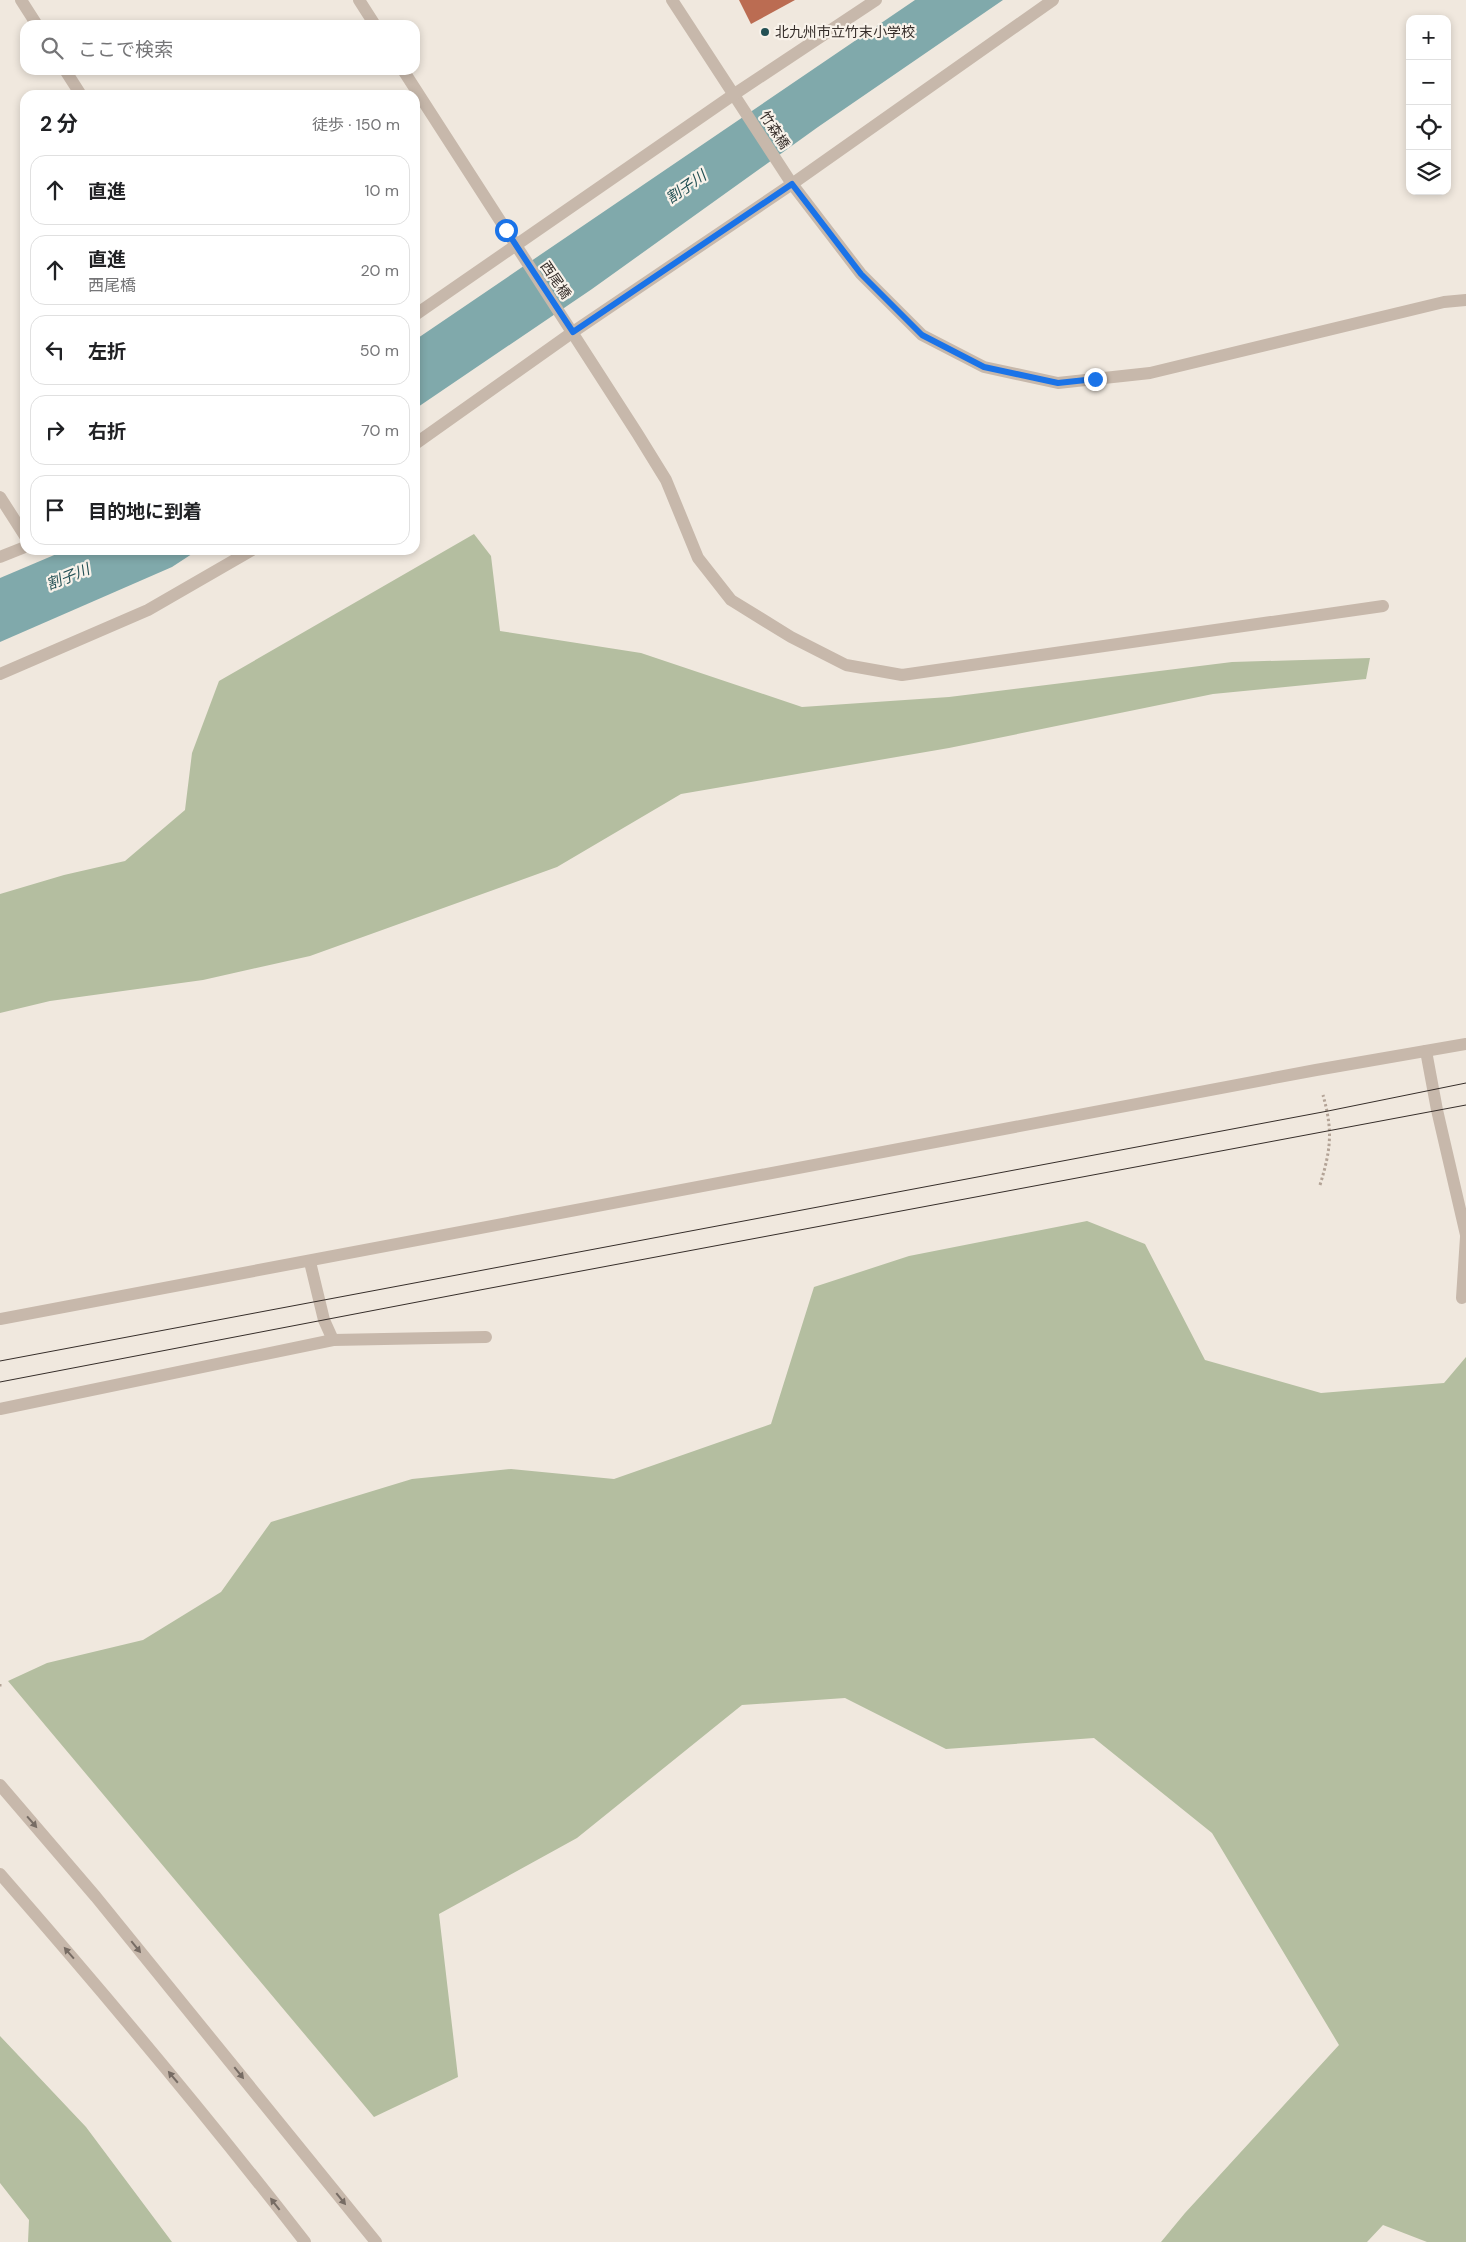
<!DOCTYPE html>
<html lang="ja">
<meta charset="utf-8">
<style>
:root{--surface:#fff;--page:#f6f6f6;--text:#202124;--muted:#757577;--line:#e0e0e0}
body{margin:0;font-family:"DM Sans","Noto Sans JP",sans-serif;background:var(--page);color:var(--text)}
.controls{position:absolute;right:15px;top:15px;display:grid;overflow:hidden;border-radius:10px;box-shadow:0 2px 8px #0003}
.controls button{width:45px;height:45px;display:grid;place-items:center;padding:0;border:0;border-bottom:1px solid var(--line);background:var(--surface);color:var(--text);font:25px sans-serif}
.stop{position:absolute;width:15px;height:15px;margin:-11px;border:4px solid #1a73e8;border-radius:50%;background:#fff}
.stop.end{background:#1a73e8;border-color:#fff;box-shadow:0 1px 5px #0008}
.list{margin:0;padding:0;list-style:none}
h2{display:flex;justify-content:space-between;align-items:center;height:65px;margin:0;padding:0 20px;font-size:21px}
h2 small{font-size:16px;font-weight:400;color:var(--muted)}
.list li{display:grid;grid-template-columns:32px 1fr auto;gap:15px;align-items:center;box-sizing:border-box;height:70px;margin:0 10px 10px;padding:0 10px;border:1px solid var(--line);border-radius:15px}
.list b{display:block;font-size:19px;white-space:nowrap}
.list p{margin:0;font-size:16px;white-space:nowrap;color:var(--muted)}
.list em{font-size:16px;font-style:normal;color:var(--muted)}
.icon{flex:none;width:28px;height:28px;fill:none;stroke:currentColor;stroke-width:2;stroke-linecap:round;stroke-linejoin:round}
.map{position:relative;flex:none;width:1466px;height:2242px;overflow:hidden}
.search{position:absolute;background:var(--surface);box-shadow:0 2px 8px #0003;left:20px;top:20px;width:400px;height:55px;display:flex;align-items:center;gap:12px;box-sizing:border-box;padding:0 18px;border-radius:15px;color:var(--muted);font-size:19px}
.panel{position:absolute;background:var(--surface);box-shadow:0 2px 8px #0003;left:20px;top:90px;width:400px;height:465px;border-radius:15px}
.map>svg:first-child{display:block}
.green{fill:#b4bea0}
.water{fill:#80a9ab}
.building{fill:#bb6c52}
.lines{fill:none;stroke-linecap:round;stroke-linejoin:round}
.path{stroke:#b3a396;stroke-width:3;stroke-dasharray:2.5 2.5;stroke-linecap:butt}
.minor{stroke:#c7b8ab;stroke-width:12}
.tram{stroke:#362e2a;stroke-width:1}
.oneway{fill:#776c64}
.route{stroke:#1a73e8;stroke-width:6}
.poi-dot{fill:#235054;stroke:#f8f2ea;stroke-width:2}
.labels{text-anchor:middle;stroke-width:4.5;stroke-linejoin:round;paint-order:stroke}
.poi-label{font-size:14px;fill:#362e2a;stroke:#f8f2ea;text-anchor:start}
.street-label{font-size:14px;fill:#362e2a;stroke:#f8f2ea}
.water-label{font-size:15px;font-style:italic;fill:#235054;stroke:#f8f2ea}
</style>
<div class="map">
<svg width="1466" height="2242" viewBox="0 0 1466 2242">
<rect width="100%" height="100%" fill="#f0e8de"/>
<!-- green -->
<g class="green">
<polygon points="474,534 491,556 500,631 641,653 802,707 949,697 1232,662 1370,658 1366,679 1213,694 949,748 681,794 557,867 310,956 203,980 50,1001 0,1013 0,894 64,875 125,861 185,810 192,753 219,681"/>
<polygon points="1087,1221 1145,1244 1205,1360 1321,1393 1444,1383 1466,1357 1466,2242 1427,2242 1383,2225 1367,2242 1161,2242 1185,2213 1339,2045 1212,1833 1094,1738 946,1749 845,1698 742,1705 577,1838 439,1914 458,2077 374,2117 8,1681 47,1663 143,1640 221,1592 271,1522 412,1479 511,1469 614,1479 771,1424 814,1287 909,1256"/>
<polygon points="0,2036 86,2127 172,2242 28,2242 29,2220 0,2183"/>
</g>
<!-- water -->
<g class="water">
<polygon points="915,0 1003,0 818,127 592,289 415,409 415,340"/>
<polygon points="66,550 198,550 172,567 0,642 0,578"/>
</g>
<!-- building -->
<polygon class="building" points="739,0 795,0 751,24"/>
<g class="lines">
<!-- path -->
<g class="path">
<path d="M1320 1185C1331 1149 1333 1131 1323 1095"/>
<polyline points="0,1684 0,1687"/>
</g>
<!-- minor -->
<g class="minor">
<polyline points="21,0 37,25"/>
<polyline points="359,0 375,25"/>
<polyline points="672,0 792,184 861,274 922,335 984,367 1058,383 1150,373 1444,302 1466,300"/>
<polyline points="65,70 81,95"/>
<polyline points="403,70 637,433 666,480 698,558 731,600 791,637 846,665 902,675 1383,606"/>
<polyline points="415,315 733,95 876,0"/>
<polyline points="415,444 573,332 792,184 1053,0"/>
<polyline points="0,497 25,536"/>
<polyline points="0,557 25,547"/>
<polyline points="0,674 148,610 252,550"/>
<polyline points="1426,1051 1437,1110 1466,1235"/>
<polyline points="310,1262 324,1320 333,1340"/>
<polyline points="1462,1298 1466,1237"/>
<polyline points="0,1319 1316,1070 1466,1044"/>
<polyline points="0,1409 333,1340 486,1337"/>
<polyline points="0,1785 96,1897 376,2242"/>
<path d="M0 1874C105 1994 207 2116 305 2242"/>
</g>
<!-- tram -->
<g class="tram">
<polyline points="0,1361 1328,1111 1466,1083"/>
<polyline points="0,1382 480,1290 1466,1105"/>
</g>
</g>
<!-- one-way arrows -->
<defs><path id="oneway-solid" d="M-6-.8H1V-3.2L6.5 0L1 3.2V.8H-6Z" transform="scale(1.25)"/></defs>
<g class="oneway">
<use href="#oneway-solid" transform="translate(32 1822) rotate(49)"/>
<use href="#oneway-solid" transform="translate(136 1947) rotate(51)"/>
<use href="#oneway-solid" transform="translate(69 1953) rotate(-131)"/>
<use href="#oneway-solid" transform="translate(239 2073) rotate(51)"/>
<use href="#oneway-solid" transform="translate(173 2077) rotate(-130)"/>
<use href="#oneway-solid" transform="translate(341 2199) rotate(51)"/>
<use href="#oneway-solid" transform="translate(275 2204) rotate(-128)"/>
</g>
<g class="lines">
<!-- route -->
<polyline class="route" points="506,230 573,332 792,184 861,274 922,335 984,367 1058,383 1095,379"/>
</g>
<!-- markers -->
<circle class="poi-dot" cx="765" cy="32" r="5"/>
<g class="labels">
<!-- poi labels -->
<g class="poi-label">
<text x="775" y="37">北九州市立竹末小学校</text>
</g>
<!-- street labels -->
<g class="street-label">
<text transform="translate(775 130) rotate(57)" y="5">竹森橋</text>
<text transform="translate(556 280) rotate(56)" y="5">西尾橋</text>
</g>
<!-- water labels -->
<g class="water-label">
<text transform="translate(686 187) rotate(-35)" y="5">割子川</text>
<text transform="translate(68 577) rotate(-22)" y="5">割子川</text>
</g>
</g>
</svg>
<div class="controls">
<button>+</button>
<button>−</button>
<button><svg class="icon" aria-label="locate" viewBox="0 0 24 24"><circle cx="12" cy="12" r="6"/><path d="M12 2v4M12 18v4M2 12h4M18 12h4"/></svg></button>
<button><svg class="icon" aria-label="layers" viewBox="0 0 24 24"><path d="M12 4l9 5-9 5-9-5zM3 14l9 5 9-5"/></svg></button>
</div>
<div class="stop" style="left:506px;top:230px"></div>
<div class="stop end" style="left:1095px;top:379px"></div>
<div class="search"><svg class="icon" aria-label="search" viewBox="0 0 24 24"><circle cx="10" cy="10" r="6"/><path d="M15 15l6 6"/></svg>ここで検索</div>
<section class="panel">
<h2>2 分<small>徒歩 · 150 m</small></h2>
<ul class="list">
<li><svg class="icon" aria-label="ahead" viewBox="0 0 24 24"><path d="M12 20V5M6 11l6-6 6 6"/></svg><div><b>直進</b></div><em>10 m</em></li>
<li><svg class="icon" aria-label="ahead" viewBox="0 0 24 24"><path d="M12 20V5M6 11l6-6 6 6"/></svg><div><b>直進</b><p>西尾橋</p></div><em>20 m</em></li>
<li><svg class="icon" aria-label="left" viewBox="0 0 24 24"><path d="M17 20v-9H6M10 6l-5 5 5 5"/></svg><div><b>左折</b></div><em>50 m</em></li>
<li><svg class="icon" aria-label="right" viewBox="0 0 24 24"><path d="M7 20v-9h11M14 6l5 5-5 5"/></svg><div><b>右折</b></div><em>70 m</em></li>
<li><svg class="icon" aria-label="arrive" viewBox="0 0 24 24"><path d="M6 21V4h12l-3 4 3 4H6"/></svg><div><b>目的地に到着</b></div></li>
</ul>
</section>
</div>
